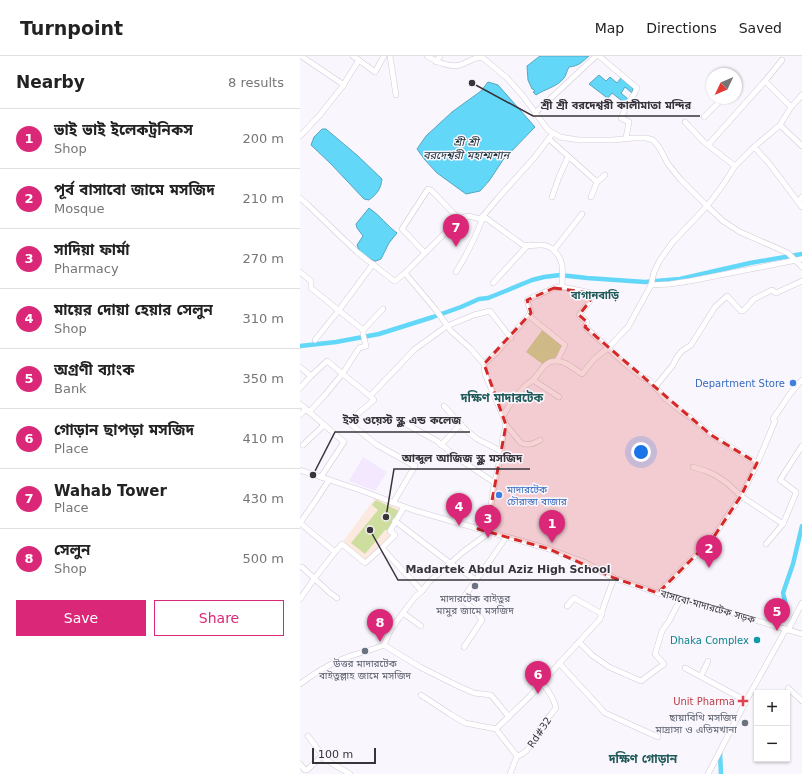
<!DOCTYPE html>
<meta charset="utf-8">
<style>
:root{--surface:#fff;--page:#f6f6f6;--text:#222;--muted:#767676;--line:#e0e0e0;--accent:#db2777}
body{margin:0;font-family:"DejaVu Sans","Noto Sans Bengali",sans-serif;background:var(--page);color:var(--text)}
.controls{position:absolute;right:12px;bottom:12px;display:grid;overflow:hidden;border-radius:0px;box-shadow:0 1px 3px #0004}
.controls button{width:36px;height:36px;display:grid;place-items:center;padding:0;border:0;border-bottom:1px solid var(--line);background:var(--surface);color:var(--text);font:20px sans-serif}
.compass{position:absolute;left:406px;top:12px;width:36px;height:36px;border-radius:50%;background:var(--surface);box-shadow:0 1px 3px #0004;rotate:226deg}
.scale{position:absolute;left:12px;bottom:10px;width:64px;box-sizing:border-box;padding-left:4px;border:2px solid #37343a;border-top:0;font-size:11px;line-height:14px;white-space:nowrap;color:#37343a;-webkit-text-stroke:3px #faf6fd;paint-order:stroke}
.you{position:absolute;left:341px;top:396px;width:14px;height:14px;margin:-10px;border:3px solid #fff;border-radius:50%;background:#1a73e8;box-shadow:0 0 0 6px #1a73e833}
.badge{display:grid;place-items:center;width:26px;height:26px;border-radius:50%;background:var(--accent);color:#fff;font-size:13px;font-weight:700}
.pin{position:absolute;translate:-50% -33px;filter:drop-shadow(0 1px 2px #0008)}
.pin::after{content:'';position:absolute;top:21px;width:14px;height:12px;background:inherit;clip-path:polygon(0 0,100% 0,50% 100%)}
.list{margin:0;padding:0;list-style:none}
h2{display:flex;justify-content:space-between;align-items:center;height:52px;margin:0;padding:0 16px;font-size:17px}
h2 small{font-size:13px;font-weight:400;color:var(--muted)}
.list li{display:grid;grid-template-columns:26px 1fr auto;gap:12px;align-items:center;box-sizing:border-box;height:60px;padding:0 16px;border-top:1px solid var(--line)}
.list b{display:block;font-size:15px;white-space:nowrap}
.list p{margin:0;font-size:13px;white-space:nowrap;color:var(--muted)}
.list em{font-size:13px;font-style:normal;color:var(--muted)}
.actions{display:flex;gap:8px;padding:12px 16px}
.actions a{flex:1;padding:9px 0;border:1px solid var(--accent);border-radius:0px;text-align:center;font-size:14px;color:var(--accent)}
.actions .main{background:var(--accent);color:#fff}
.map{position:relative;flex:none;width:502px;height:718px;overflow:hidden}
header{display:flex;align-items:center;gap:24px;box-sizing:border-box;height:56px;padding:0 20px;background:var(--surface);border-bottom:1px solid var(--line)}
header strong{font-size:19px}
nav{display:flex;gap:22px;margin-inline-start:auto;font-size:14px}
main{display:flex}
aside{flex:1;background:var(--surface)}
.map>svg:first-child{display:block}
.built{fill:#f4e8ff}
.education{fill:#fceae0}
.green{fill:#cdde9e}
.water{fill:#62d7f8;stroke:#55a6bf}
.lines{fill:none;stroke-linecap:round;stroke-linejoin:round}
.canal{stroke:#62d7f8;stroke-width:4.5}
.minor-casing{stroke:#d1c9d8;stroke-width:6}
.minor{stroke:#fff;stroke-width:5}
.marked{fill:#d62828;fill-opacity:0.2;stroke:#d62828;stroke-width:3;stroke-dasharray:8 5;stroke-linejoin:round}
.shop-dot{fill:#3f7fe0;stroke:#faf6fd;stroke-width:1.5}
.worship-dot{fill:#6b7280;stroke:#faf6fd;stroke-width:1.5}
.culture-dot{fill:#0f9aa8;stroke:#faf6fd;stroke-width:1.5}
.health-dot{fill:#e0444e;stroke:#faf6fd;stroke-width:1.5}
.labels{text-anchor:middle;stroke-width:3;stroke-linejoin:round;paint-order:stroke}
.shop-label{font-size:10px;fill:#366cbe;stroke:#faf6fd;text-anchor:end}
.worship-label{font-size:10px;fill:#5b616d;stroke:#faf6fd}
.street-label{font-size:10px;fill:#37343a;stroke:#faf6fd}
.culture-label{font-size:10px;fill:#0d838f;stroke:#faf6fd;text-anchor:end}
.health-label{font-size:10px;fill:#be3a42;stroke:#faf6fd;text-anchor:end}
.water-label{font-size:11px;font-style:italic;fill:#192d34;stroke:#faf6fd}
.neighbourhood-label{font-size:11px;font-weight:bold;fill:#1f5a59;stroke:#faf6fd}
.quarter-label{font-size:12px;font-weight:bold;fill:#1f5a59;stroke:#faf6fd}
.leader{fill:none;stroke:#37343a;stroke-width:1.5}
.callout-dot{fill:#37343a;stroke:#faf6fd;stroke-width:1.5}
.callout-label{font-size:11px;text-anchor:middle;font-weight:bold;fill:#37343a;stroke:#faf6fd;stroke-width:3;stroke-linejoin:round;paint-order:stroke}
</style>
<header>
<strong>Turnpoint</strong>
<nav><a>Map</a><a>Directions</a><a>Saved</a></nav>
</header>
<main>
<aside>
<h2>Nearby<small>8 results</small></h2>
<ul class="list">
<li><span class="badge">1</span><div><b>ভাই ভাই ইলেকট্রনিকস</b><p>Shop</p></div><em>200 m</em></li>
<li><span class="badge">2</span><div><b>পূর্ব বাসাবো জামে মসজিদ</b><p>Mosque</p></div><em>210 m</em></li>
<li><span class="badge">3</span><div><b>সাদিয়া ফার্মা</b><p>Pharmacy</p></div><em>270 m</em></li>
<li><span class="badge">4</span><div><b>মায়ের দোয়া হেয়ার সেলুন</b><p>Shop</p></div><em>310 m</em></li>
<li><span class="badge">5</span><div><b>অগ্রণী ব্যাংক</b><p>Bank</p></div><em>350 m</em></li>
<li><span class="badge">6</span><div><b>গোড়ান ছাপড়া মসজিদ</b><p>Place</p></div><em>410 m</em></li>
<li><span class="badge">7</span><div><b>Wahab Tower</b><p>Place</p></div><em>430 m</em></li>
<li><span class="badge">8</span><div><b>সেলুন</b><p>Shop</p></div><em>500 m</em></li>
</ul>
<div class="actions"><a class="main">Save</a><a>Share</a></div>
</aside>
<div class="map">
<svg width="502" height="718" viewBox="0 0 502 718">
<rect width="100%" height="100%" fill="#faf6fd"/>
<!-- built -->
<polygon class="built" points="63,401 87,416 75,435 49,425"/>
<!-- education -->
<polygon class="education" points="75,442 100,453 88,474 92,480 65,505 42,487"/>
<!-- green -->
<g class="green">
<polygon points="243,273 264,289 256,303 248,304 244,309 226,296"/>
<polygon points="76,444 99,455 88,474 85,474 65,498 51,487 78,454 72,449"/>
</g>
<!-- water -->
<g class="water">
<path d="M240 0H289C282 6 279 10 269 11 267 14 266 20 264 22 257 31 245 33 236 39L233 36 235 35 233 33H232L228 24 227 10Z"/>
<polygon points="299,19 306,25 310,21 317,27 321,22 333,32 332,37 325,31 321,37 328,43 326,48 312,37 308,42 306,41 289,28"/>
<polygon points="188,26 198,29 235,71 203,104 189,125 180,135 166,138 137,117 125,104 117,93 126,80 152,56 181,35"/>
<path d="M22 73H26L58 100 82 123C81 133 77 138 69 144L64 143 31 108 11 89 14 81Z"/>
<path d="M69 152C80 159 87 170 97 177L89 187 81 203 76 205H74L60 196 57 189 63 180 57 172 56 168Z"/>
</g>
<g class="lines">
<!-- canal -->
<g class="canal">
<polyline points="0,290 36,286 79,278 133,261 161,251 179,243 188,242 208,234 232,224 244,221 260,219 287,222 345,226 380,223 450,207 502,198"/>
<polyline points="486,549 483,537 493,508 502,470"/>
<polyline points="420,696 421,718"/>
</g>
<!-- minor casing -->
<g class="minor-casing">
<g id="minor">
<polyline points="1,0 44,29"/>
<polyline points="53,0 75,16 84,0"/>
<polyline points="90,0 96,39"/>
<path d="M127 0C136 5 148 12 160 9 168 7 174 0 183 2L207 22 223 40 248 74 260 81 279 84H313L333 82H346L353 84 359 91 368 108 381 124 407 150 423 165 440 176 488 197 502 211"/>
<polyline points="299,0 337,32 335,37 328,47 321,62 329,66 326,82"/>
<polyline points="482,4 465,25 491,51"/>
<polyline points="136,6 140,0"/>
<polyline points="235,57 296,0"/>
<polyline points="404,61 423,42"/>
<polyline points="385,66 404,86 435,110"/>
<polyline points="480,69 502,90"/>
<polyline points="0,80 19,60 42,31 59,4"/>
<polyline points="249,83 297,126 305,119"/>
<polyline points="408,89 465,25"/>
<polyline points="454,91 468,106 502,151"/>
<polyline points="252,141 259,121 268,101"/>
<polyline points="291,141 297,126"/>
<polyline points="0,142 8,149 57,196 94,225 95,225 105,217 136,254 151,275 170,292 184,308 185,318 203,360 206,369 203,381 200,403 193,435 191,450 178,473"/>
<polyline points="498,146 502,141"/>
<polyline points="254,194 282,158"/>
<polyline points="125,197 102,173 128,133 131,134 159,163"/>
<polyline points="0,216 11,225 11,232 63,274 63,278 66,290 59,292 43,317 25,339 9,356"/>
<path d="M156 216C167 198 177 180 183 160L223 189C229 190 235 189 241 189 252 189 260 199 262 209 263 216 262 224 262 231L292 237 290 245 279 259 287 266 285 271 303 287 308 292 324 307 342 321 349 324 366 343 381 355 391 362 411 379 457 407"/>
<path d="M105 217 159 163C168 158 171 161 180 163L183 160 199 141 234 102 253 77"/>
<polyline points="193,227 227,190"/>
<polyline points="351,229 370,228 390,225 502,203"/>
<polyline points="229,260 265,289 257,305"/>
<polyline points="63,274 83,253"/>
<polyline points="15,284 39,254 73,208"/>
<polyline points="184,308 196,297 231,257 227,244 254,232 262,231"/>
<polyline points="0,311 11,320 0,332"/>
<polyline points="11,320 27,305 70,340"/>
<polyline points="233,324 259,341"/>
<polyline points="355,331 373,309 377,301 382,295 391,289 415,251 427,240 441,255 443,255 454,243 472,234 476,237 502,225"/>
<polyline points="0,348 44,386 21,421"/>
<polyline points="144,350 165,373 177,383 201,395"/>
<polyline points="0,359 6,353"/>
<path d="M203 360C209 349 216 339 225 330 228 327 232 326 234 323 240 316 245 305 255 305 265 304 274 313 282 318L294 303 308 292 328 271 351 229 354 216 360 204 372 187 407 150 423 129 435 110 454 91 480 69 491 51 502 39"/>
<polyline points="106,368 137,385 159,403 195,427"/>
<path d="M206 369 221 387C228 390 234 388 240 384"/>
<polyline points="3,389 24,369"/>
<polyline points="141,389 161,368"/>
<polyline points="393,411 406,415 415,419 427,427 441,440 483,468"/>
<polyline points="0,414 60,434 113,454 249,493 284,506 314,522 358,537 398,547 502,578"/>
<polyline points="29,424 14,447 0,467 35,496 42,488 65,507 83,491 95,479 90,475 104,451"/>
<polyline points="93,447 115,410 77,389 48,366 74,344 70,340 115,293 147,270 174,259 190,255 211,282"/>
<polyline points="95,465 150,507 176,524"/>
<polyline points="466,488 483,468 496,437 496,436 480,424 502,390"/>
<polyline points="82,492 105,517 122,535"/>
<polyline points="2,511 30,537 37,542"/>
<polyline points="358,537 413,482 422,468 441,440 457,408 475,365 473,363 490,338 502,324"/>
<polyline points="0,543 14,523 35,496"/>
<polyline points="267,550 274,542 302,558"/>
<polyline points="103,557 121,570"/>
<polyline points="488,574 502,547"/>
<polyline points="279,586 292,599 309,611 341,625 364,608 355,598 362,575 369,565 381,542"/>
<polyline points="84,589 120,611 158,630 174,637 191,639 209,661"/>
<path d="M164 591 182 564 175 554 162 544C176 523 192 503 206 481"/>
<polyline points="259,607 305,657 358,681"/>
<polyline points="385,612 446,645"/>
<polyline points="401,620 408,605"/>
<path d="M0 628C12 619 26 610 40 604 54 598 69 595 84 589L90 575 99 562 115 541 122 535 129 526 163 496 190 476"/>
<polyline points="488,632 502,645"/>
<polyline points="121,639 150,658 165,667 196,673"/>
<polyline points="8,680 26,704 50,718"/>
<path d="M217 700C230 697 234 682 240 672 244 665 251 659 256 652 254 642 248 634 242 627"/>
<polyline points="0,708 5,714 7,714 22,700"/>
<polyline points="210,718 217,700 196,673 230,640 256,611 300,563 304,549 314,522"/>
<polyline points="408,718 446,645 486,573"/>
</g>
</g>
<!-- minor -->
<use href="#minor" class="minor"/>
</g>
<!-- marked area -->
<path class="marked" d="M254 232 292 237 290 245 279 259 287 266 285 271 411 379 457 407 441 440 413 482 358 537 314 522 249 493 178 473 191 450 206 369 184 308 231 257 227 244Z"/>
<!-- markers -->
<g class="shop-dot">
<circle cx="493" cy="327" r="4"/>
<circle cx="199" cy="439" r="4"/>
</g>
<g class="worship-dot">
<circle cx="175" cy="530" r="4"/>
<circle cx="65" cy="595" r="4"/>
<circle cx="445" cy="667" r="4"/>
</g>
<circle class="culture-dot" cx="457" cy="584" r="4"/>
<path class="health-dot" d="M441 639h4v4h4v4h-4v4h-4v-4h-4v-4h4z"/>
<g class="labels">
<!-- shop labels -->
<g class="shop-label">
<text x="485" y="331">Department Store</text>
<text x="207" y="437" text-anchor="start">মাদারটেক<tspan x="207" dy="12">চৌরাস্তা বাজার</tspan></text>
</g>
<!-- worship labels -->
<g class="worship-label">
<text x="175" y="546">মাদারটেক বাইতুর<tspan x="175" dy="12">মামুর জামে মসজিদ</tspan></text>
<text x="65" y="611">উত্তর মাদারটেক<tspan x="65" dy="12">বাইতুল্লাহ জামে মসজিদ</tspan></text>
<text x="437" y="665" text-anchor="end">ছায়াবিথি মসজিদ<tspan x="437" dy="12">মাদ্রাসা ও এতিমখানা</tspan></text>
</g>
<!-- street labels -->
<g class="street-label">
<text transform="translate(408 550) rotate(16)" y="4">বাসাবো-মাদারটেক সড়ক</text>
<text transform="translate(239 676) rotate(-56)" y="4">Rd#32</text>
</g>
<!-- culture labels -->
<g class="culture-label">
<text x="449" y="588">Dhaka Complex</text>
</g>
<!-- health labels -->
<g class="health-label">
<text x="435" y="649">Unit Pharma</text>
</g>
<!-- water labels -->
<g class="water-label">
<text x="166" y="90">শ্রী শ্রী<tspan x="166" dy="13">বরদেশ্বরী মহাশ্মশান</tspan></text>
</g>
<!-- neighbourhood labels -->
<g class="neighbourhood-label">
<text x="295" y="243">বাগানবাড়ি</text>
</g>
<!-- quarter labels -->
<g class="quarter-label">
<text x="202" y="346">দক্ষিণ মাদারটেক</text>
<text x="343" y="707">দক্ষিণ গোড়ান</text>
</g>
</g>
<!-- callouts -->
<path class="leader" d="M172 27L233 60H400M13 419L35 376H170M86 461L94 413H230M70 474L98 524H319"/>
<g class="callout-dot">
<circle cx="172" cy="27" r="4"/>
<circle cx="13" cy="419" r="4"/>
<circle cx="86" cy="461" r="4"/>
<circle cx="70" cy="474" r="4"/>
</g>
<g class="callout-label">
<text x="316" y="53">শ্রী শ্রী বরদেশ্বরী কালীমাতা মন্দির</text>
<text x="102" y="368">ইস্ট ওয়েস্ট স্কুল এন্ড কলেজ</text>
<text x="162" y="406">আব্দুল আজিজ স্কুল মসজিদ</text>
<text x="208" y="517">Madartek Abdul Aziz High School</text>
</g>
</svg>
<div class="controls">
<button>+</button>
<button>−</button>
</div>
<svg class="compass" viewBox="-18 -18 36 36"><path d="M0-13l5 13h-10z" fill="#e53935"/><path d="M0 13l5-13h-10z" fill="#767676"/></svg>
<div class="scale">100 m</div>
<div class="you"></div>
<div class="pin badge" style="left:252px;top:487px">1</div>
<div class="pin badge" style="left:409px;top:512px">2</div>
<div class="pin badge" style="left:188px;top:482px">3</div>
<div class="pin badge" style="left:159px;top:470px">4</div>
<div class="pin badge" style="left:477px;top:575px">5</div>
<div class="pin badge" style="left:238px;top:638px">6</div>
<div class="pin badge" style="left:156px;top:191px">7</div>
<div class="pin badge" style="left:80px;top:586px">8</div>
</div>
</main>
